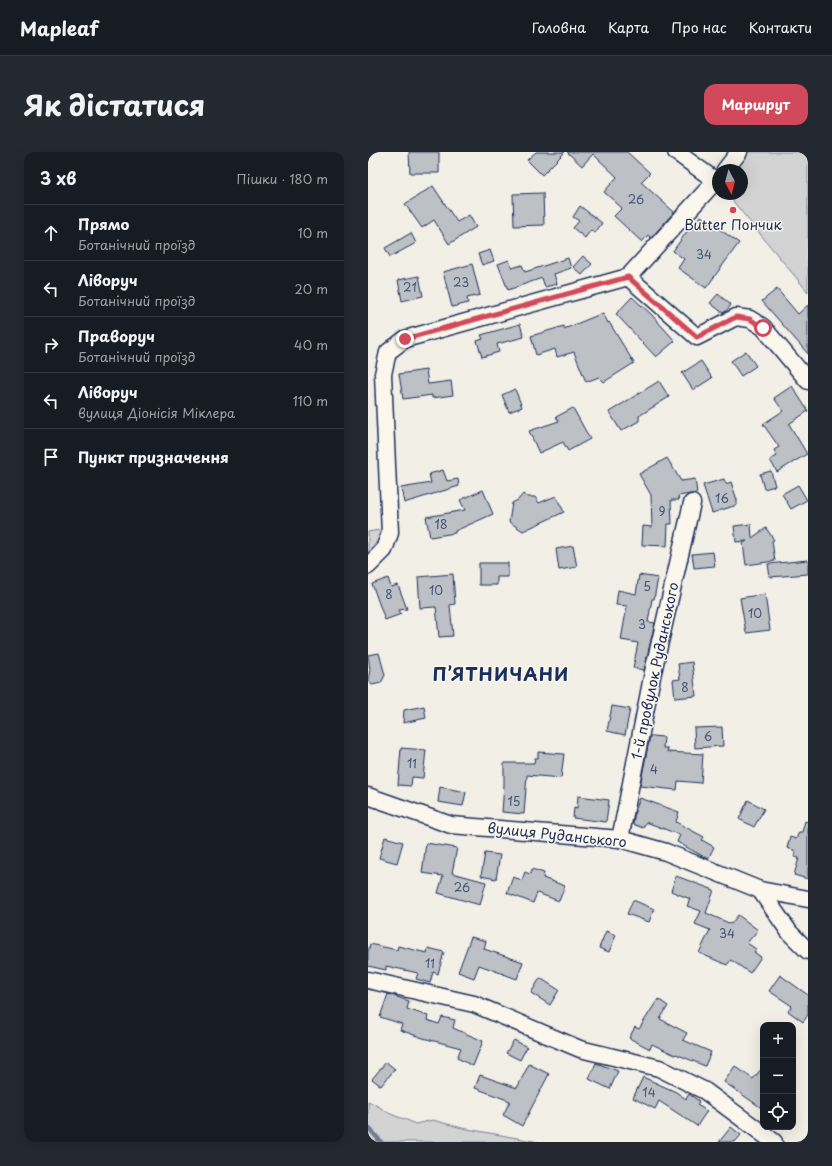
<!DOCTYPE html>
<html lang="uk">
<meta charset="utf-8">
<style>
:root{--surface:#171b24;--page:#242831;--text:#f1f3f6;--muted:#9ea1a6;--line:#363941;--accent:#d1495b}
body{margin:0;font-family:"Playpen Sans",sans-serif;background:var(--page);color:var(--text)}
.controls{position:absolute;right:12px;bottom:12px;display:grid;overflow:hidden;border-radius:8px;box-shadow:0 4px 16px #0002}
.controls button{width:36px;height:36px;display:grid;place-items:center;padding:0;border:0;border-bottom:1px solid var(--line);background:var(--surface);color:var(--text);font:20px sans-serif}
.compass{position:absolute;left:344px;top:12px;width:36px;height:36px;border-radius:50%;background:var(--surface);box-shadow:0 4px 16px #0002;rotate:173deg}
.stop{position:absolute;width:12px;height:12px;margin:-9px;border:3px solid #d1495b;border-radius:50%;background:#fff}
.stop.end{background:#d1495b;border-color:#fff;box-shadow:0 1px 4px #0008}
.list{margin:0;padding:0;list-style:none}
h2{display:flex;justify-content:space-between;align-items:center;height:52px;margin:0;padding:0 16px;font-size:17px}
h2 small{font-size:13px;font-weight:400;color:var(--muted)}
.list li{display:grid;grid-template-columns:26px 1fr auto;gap:12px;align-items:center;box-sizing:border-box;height:56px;padding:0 16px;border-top:1px solid var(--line)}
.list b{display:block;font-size:15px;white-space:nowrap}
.list p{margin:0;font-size:13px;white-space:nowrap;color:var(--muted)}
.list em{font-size:13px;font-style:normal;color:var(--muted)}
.icon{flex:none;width:22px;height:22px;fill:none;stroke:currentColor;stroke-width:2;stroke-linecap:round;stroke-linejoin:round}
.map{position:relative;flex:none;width:440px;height:990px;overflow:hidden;border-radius:12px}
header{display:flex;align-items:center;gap:24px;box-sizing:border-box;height:56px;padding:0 20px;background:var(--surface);border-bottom:1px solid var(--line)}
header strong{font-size:19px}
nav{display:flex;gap:22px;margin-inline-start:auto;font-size:14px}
.intro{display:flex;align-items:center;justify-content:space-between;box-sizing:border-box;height:96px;padding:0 24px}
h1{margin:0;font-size:28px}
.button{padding:10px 18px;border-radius:12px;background:var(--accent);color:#fff;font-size:14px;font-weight:700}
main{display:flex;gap:24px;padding:0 24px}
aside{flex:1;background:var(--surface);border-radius:12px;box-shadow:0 4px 16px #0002}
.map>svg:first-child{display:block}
.green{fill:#d2d3d2;stroke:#768198}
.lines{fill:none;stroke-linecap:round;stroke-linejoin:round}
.stream{stroke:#707b93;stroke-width:4.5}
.building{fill:#bdc0c4;stroke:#1b2f5e}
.street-casing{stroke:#1b2f5e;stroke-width:19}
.street{stroke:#fbf7ec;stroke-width:16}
.route{stroke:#d1495b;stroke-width:5}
.poi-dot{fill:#d1495b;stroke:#fbf7ec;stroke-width:1.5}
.labels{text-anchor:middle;stroke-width:3;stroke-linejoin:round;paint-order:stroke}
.number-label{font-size:12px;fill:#445378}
.poi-label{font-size:14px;fill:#1b2f5e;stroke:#fbf7ec}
.street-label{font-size:14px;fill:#1b2f5e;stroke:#fbf7ec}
.district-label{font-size:18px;font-weight:bold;letter-spacing:1px;fill:#1b2f5e;stroke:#fbf7ec}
</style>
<header>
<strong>Mapleaf</strong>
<nav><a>Головна</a><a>Карта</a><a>Про нас</a><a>Контакти</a></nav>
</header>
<div class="intro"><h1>Як дістатися</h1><a class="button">Маршрут</a></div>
<main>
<aside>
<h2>3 хв<small>Пішки · 180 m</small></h2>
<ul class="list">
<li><svg class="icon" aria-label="ahead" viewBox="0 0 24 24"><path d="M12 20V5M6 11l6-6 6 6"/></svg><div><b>Прямо</b><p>Ботанічний проїзд</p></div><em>10 m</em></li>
<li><svg class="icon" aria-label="left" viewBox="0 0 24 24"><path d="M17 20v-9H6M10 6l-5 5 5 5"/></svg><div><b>Ліворуч</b><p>Ботанічний проїзд</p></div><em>20 m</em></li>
<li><svg class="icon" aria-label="right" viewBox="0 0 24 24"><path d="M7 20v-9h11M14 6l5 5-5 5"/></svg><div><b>Праворуч</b><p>Ботанічний проїзд</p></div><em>40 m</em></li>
<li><svg class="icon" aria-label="left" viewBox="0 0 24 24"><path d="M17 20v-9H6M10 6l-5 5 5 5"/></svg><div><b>Ліворуч</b><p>вулиця Діонісія Міклера</p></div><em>110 m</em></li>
<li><svg class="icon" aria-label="arrive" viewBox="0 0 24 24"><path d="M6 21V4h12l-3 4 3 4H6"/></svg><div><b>Пункт призначення</b></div></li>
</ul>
</aside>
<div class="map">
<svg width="440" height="990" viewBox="0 0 440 990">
<rect width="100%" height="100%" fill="#f2efe6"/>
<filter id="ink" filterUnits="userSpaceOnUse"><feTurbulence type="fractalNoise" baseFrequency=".025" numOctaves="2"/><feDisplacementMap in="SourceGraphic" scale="8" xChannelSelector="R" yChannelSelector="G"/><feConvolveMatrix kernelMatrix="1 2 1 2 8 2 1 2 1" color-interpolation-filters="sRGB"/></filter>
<g filter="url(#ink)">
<!-- green -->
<g class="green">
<polygon points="371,0 440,0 440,140 359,42 374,42 374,18 357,18"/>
<polygon points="11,378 13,383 0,403 0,380"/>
<path d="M0 949C8 952 15 958 23 962 31 966 39 967 47 972L65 968 94 976 171 990H0Z"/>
</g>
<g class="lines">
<!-- stream -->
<polyline class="stream" points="0,975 13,990"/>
</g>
<!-- building -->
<g class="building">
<polygon points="41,0 71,0 71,21 42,21"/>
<polygon points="168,0 197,0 174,23 159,8"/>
<polygon points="199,0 259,0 282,21 273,30 306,60 283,86 280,83 274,90 246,64 254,56 236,40 249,25 225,2 214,14"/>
<polygon points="65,34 89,70 101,63 108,75 81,92 66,68 54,76 37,52"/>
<polygon points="175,41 176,73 146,74 145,42"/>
<polygon points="212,54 234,71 227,81 223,78 217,86 205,76 211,69 205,65"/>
<polygon points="333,64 371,91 338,136 310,116 316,107 305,99 322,75 324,77"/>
<polygon points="43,81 48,91 22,105 17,96"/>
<polygon points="122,98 126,109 114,113 110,102"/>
<polygon points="215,104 224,112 214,123 205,115"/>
<polygon points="200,106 203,116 186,122 189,132 177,135 174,126 140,138 130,112 141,108 144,116 154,113 157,120"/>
<polygon points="104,112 112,143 99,146 100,151 84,155 75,120"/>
<polygon points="51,124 55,144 34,149 30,128"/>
<polygon points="409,137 430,162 440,153 440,202 394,149"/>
<polygon points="350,142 363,153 358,159 355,161 342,151"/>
<polygon points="264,145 283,162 307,189 288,205 248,162"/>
<polygon points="235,161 240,171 241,170 266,211 236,230 231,225 218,230 206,200 189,205 187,197 168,203 163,184 196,174 196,177"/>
<polygon points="152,172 156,185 129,192 131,200 114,205 109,189 115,187 113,183"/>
<polygon points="378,199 388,214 373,224 363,209"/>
<polygon points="333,209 344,226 325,238 314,221"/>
<polygon points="58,218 60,232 83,229 85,243 64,246 64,243 35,247 31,222"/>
<polygon points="291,229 301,245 271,264 271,269 253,279 241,260"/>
<polygon points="424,234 440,259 421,272 439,302 409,320 402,308 409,304 406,298 411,295 395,272 415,259 406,246"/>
<polygon points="147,237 154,255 141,260 134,243"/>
<polygon points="205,256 222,287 200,299 195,290 171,301 161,279 191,269 188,265"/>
<polygon points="299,306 313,329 327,327 329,341 310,344 311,348 303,348 304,372 300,372 299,394 274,393 275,374 284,375 283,343 271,322"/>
<polygon points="75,318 79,329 90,327 91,334 36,351 33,336 63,331 61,322"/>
<polygon points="403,319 407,334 396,337 392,322"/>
<polygon points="356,327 358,332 363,330 369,348 369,353 344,361 335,333"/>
<polygon points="430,333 439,348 423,357 414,342"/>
<polygon points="115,338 125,362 87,379 87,381 62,385 58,365 97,358 92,348"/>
<polygon points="155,342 159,345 167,345 171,351 188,344 196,360 155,379 141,370 144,351 150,348"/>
<polygon points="383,372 384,386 398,376 406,388 404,389 407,409 378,413 375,391 379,389 368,390 366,374"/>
<polygon points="205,394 209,415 191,418 188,397"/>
<polygon points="345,400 347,414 326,416 324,402"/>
<polygon points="440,408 440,422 402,425 400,412"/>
<polygon points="111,411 140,411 140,425 129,425 129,433 111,433"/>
<polygon points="85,422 87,452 82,453 85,484 71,485 68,455 52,456 50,425"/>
<polygon points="271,423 290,426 286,447 284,447 280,470 287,471 276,518 265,516 270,491 253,488 259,454 248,453 250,438 268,442"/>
<polygon points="20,426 23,435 30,433 39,457 31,458 33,462 17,468 4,432"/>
<polygon points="397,442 402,478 378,481 372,446"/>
<polygon points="11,501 17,523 13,531 4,533 0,528 2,518 0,503"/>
<polygon points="324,510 328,544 307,546 305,528 312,527 310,512"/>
<polygon points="56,554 58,566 35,571 36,558"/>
<polygon points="244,554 262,557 257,583 239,579"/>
<polygon points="354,575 355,594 327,596 326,576"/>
<polygon points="282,584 296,585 295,596 300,596 299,600 335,602 333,631 310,629 309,638 272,634"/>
<polygon points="33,596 58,598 55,626 44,625 43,634 30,633"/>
<polygon points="170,600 196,602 193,626 159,623 156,662 134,660 136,633 136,611 166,611 167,606 170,606"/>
<polygon points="72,635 98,640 95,654 70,650"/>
<polygon points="210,644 241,648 238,670 205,666 206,655 209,656"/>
<polygon points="272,646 311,660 308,670 336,685 334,688 346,695 340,707 309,690 312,683 278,670 275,676 265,672 267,659"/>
<polygon points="380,648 396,657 386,675 371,667"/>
<polygon points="437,669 440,670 440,727 426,723 431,706 426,705 428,699 419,696 422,685 428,687 431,680 434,680"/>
<polygon points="17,685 35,690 29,711 11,706"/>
<polygon points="58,691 89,696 84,721 118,730 112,753 70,741 75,724 54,721"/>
<polygon points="117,701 132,703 128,727 113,724"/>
<polygon points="164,717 176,721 175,726 197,734 191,749 169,741 165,751 139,741 145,725 154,728 157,720 162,722"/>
<polygon points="308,724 346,738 338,761 363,772 370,763 390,778 379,791 388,797 386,800 393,805 382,821 363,808 359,813 331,801 342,778 327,772 333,759 319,754 322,747 303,739"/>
<polygon points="265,748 286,757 281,770 259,762"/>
<polygon points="238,779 248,783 241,800 231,796"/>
<polygon points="103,785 118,789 116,797 155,810 149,827 111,813 106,826 90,820"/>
<polygon points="2,792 29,798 30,794 59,801 60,796 76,800 70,822 65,820 62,831 48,827 50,821 18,814 18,818 0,814 0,800"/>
<polygon points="412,823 440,843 440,863 435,870 420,859 424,854 401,839"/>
<polygon points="172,826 191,838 182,853 163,841"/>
<polygon points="20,842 41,849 39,857 60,864 59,868 71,872 74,865 87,868 85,876 115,889 105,914 89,906 93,896 55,886 32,878 34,872 12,865"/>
<polygon points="290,847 300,854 292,867 319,881 315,888 343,900 337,914 308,902 307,903 284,892 282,897 261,886 267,875 271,877"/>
<polygon points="146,888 159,895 152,908 138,901"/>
<polygon points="18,910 27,917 13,934 4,927"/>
<polygon points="228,911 250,919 242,937 221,927"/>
<polygon points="161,912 181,922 154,974 135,963 142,949 107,936 112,923 149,936"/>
<polygon points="367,914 385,927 395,915 395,957 356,930"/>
<polygon points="275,925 308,940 318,947 321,942 331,949 329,953 339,959 329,974 291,949 287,957 265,946"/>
<polygon points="363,975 373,983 367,990 351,990"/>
</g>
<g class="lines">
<!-- street casing -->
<g class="street-casing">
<g id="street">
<polyline points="308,0 348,29"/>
<polyline points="357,18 371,0"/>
<polyline points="260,125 329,185 368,165 382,167 395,175 440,229"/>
<polyline points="0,414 16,398 22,381 15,222 20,200 37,187 260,125 350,26"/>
<polyline points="0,644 83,673 252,687 298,700 392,738 440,747"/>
<polyline points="252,687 285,520 324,351"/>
<polyline points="392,738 422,781 440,799"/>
<polyline points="0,828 106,852 212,897 291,916 337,939 406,990"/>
</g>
</g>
<!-- street -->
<use href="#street" class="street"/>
</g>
</g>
<g class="lines" filter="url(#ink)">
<!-- route -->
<polyline class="route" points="37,187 260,125 329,185 368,165 382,167 395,176"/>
</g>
<!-- markers -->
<circle class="poi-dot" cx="365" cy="58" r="4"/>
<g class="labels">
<!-- number labels -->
<g class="number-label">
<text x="268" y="52">26</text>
<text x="336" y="107">34</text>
<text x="93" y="135">23</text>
<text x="42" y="140">21</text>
<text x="354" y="351">16</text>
<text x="294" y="364">9</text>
<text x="73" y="377">18</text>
<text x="279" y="439">5</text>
<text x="68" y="443">10</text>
<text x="21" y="447">8</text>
<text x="387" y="466">10</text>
<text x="274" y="477">3</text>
<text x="317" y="540">8</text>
<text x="340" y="589">6</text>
<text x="44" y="616">11</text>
<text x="286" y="622">4</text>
<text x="146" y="654">15</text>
<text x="94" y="740">26</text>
<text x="359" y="786">34</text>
<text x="62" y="816">11</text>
<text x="281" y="945">14</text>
</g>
<!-- poi labels -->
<g class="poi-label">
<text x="365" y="78">Butter Пончик</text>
</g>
<!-- street labels -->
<g class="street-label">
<text transform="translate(287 519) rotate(-78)" y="5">1-й провулок Руданського</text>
<text transform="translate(189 683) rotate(6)" y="5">вулиця Руданського</text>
</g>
<!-- district labels -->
<g class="district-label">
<text x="133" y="529">П’ЯТНИЧАНИ</text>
</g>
</g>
</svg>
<div class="controls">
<button>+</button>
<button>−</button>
<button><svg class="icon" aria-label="locate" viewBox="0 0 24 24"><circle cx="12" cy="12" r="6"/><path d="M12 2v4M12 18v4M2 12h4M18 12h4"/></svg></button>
</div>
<svg class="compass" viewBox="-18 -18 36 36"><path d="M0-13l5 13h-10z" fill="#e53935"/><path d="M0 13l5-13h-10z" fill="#9ea1a6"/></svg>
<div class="stop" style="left:395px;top:176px"></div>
<div class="stop end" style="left:37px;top:187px"></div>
</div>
</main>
